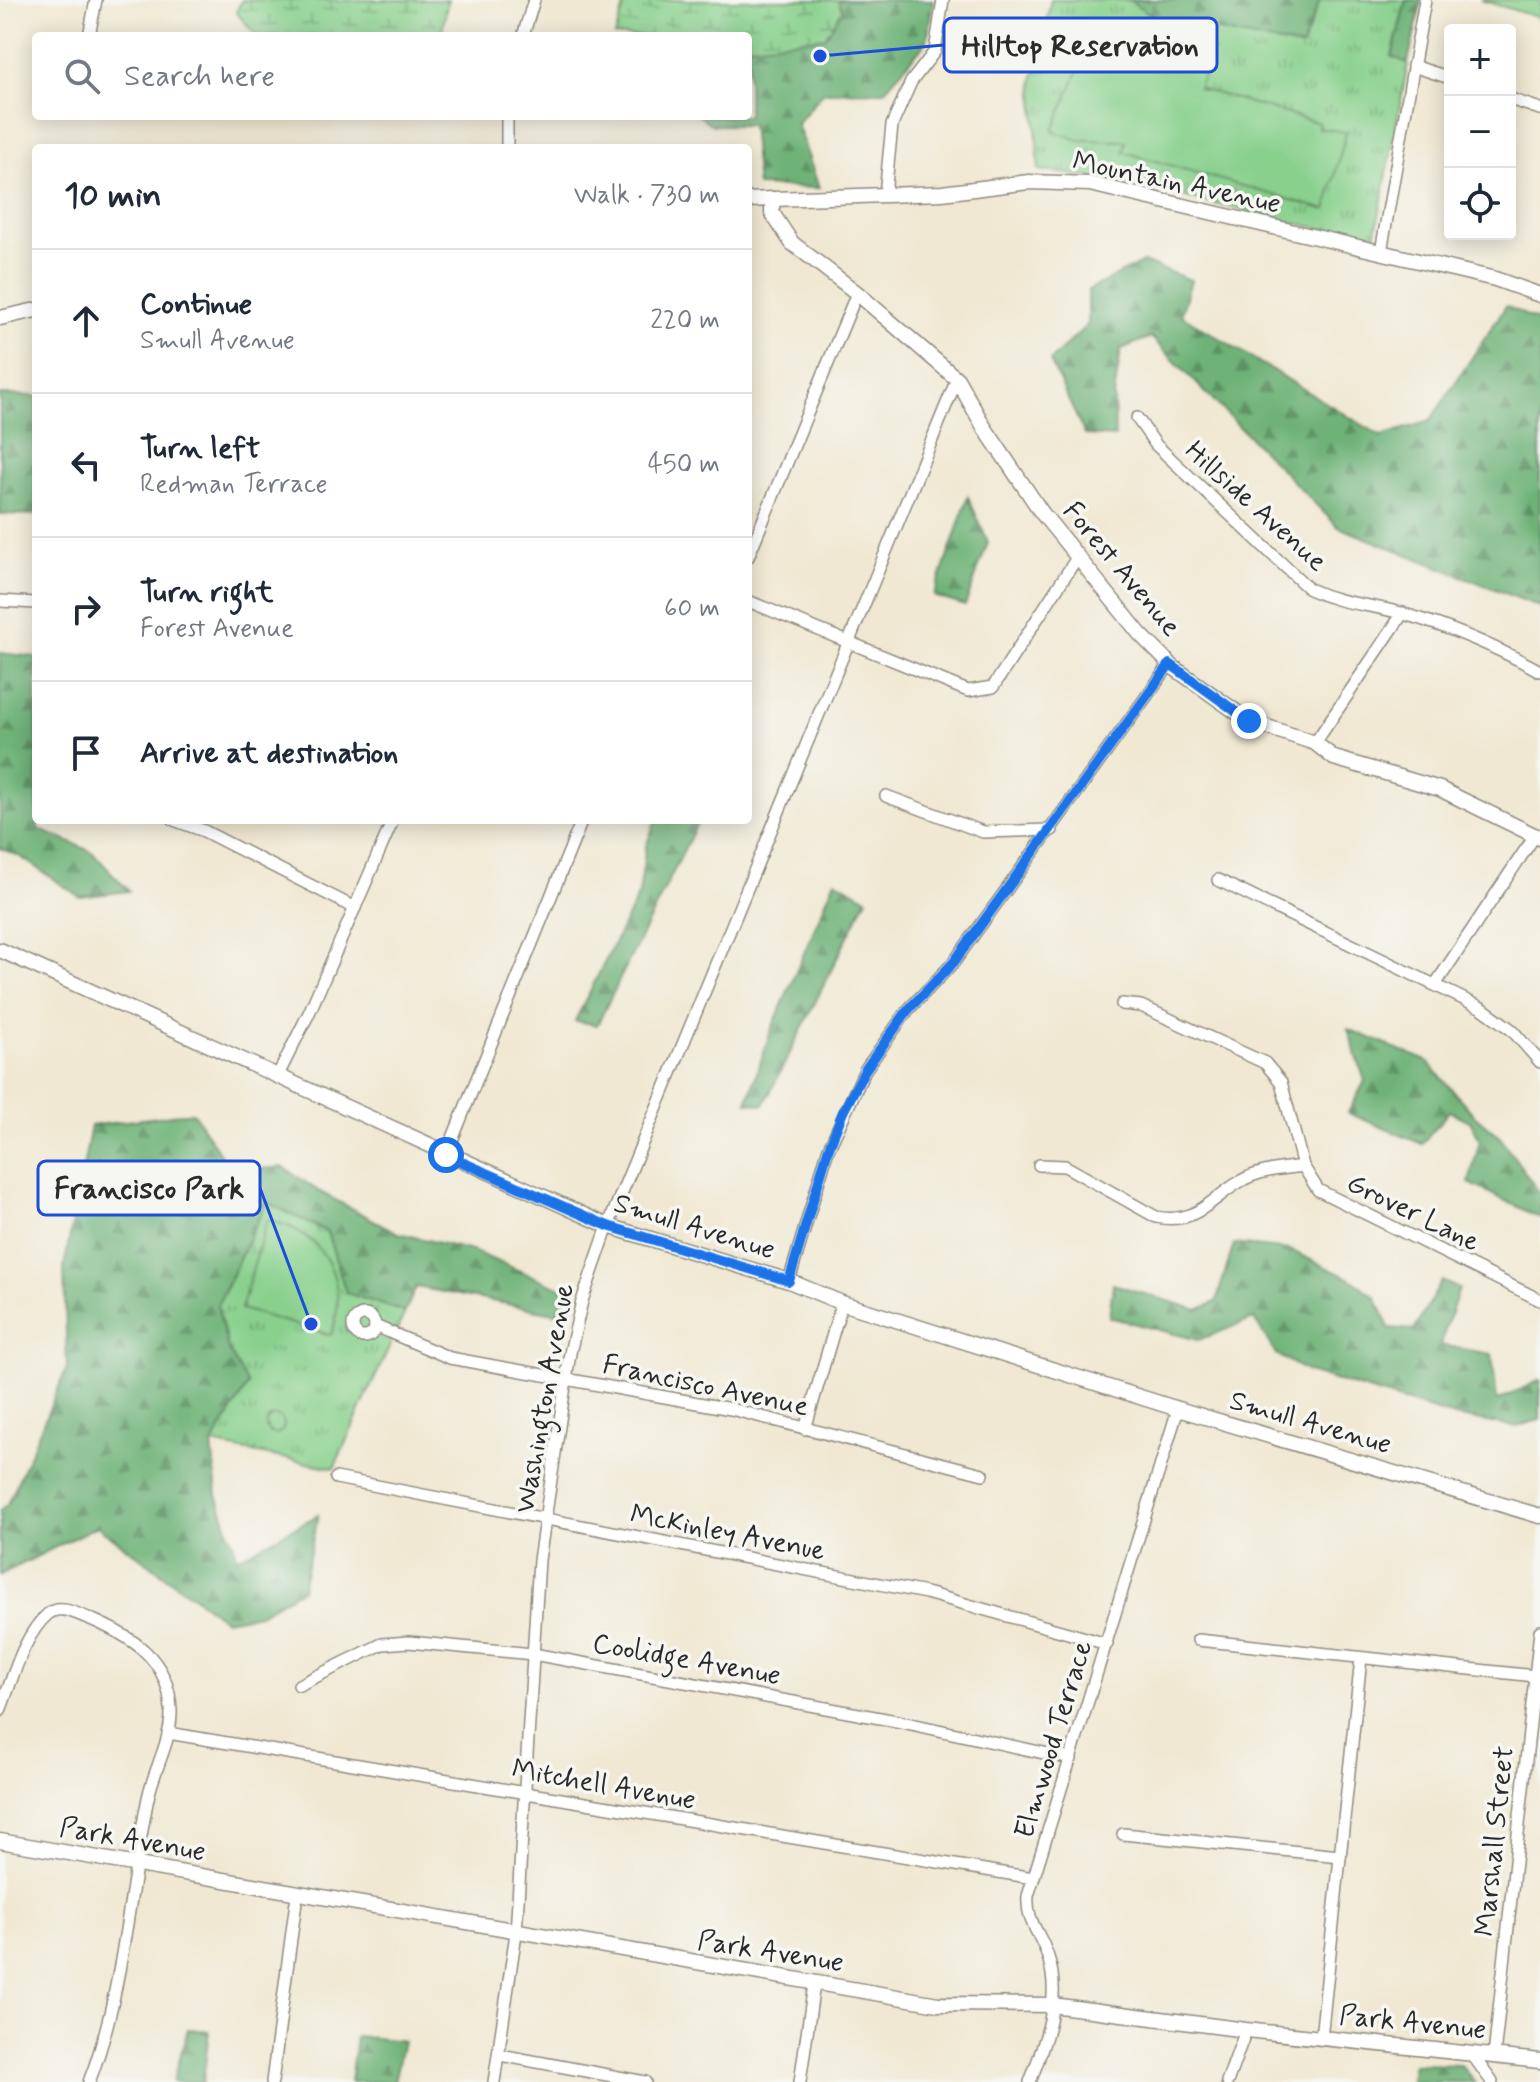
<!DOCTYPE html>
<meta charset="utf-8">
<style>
:root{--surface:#fff;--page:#f2f2f3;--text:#1f2937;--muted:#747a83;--line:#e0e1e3}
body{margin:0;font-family:Mynerve,sans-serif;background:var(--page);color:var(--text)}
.controls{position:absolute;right:24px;top:24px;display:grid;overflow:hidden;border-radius:8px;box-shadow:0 4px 20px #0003}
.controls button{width:72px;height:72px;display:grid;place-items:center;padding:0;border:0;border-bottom:2px solid var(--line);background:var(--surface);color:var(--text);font:40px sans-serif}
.stop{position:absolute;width:24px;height:24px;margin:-18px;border:6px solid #1a73e8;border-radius:50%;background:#fff}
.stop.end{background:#1a73e8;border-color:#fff;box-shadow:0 2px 8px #0008}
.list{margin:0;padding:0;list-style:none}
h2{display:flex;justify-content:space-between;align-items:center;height:104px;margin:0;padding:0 32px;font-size:34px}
h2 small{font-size:26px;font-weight:400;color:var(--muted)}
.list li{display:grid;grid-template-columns:52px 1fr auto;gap:24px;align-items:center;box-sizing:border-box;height:144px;padding:0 32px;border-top:2px solid var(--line)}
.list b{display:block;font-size:30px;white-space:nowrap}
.list p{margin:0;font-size:26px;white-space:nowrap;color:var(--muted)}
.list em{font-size:26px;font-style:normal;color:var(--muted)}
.icon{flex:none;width:44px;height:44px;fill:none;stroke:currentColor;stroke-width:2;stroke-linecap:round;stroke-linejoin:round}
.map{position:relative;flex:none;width:1540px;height:2082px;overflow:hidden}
.search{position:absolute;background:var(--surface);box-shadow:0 4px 20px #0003;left:32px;top:32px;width:720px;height:88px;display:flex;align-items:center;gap:20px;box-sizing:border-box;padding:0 28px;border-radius:8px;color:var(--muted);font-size:30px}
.panel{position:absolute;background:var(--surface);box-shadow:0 4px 20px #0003;left:32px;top:144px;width:720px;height:680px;border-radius:8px}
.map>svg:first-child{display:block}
.grass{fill:url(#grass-tufts);stroke:#5a7e5c;stroke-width:2}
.forest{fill:url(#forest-firs);stroke:#4c6e52;stroke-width:2}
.wetland{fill:url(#wetland-marsh);stroke:#5a7e5c;stroke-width:2}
.garden{fill:#88d08c;stroke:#5a7e5c;stroke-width:2}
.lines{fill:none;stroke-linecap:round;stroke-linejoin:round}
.minor-casing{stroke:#8e8a7e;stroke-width:14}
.tertiary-casing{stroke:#8e8a7e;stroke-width:17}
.minor{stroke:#fff;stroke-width:11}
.tertiary{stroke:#fff;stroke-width:14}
.route{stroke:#1a73e8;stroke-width:10}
.labels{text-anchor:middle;stroke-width:7;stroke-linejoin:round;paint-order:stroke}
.street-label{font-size:28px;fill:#2b2b2b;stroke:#f6f6f2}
.leader{fill:none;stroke:#1d4ed8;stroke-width:3}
.callout-dot{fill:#1d4ed8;stroke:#f6f6f2;stroke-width:3}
.callout{fill:#f6f6f2;stroke:#1d4ed8;stroke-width:3}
.callout-label{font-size:30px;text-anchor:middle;font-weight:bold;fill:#2b2b2b}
</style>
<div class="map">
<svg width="1540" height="2082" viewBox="0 0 1540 2082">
<defs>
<pattern id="grass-tufts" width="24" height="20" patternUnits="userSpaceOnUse" patternTransform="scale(2)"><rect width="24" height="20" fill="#88d08c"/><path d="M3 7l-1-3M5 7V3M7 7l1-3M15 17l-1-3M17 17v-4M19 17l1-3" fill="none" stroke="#6fa973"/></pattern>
<pattern id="forest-firs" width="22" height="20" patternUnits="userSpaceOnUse" patternTransform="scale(2)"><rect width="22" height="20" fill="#6eb278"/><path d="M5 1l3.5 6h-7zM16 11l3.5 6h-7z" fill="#5b9163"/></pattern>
<pattern id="wetland-marsh" width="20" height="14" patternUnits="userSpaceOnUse" patternTransform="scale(2)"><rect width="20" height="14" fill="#88d08c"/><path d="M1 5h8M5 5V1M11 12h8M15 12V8" fill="none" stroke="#6fa973"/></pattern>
</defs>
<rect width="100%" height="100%" fill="#f6f6f2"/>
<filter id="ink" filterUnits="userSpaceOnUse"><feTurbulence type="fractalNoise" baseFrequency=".0125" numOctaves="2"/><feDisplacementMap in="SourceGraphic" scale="16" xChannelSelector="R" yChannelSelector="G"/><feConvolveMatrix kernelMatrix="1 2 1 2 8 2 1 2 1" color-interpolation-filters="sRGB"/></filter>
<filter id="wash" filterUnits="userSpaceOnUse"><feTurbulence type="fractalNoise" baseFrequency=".006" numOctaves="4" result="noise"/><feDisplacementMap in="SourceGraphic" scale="32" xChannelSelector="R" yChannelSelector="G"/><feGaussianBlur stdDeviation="1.8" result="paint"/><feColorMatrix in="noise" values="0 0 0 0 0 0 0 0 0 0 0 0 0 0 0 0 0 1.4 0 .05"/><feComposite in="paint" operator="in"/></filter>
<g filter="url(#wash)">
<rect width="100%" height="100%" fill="#f0e8d2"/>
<!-- grass -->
<g class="grass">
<polygon points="1051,0 1129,0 1158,19 1301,47 1320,0 1406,0 1392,56 1408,63 1375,237 1369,240 1127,183 1039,170 1033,81"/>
<polygon points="1481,0 1540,0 1540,18"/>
<polygon points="267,1201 327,1232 347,1293 405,1312 334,1468 212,1444 248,1385 228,1349 217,1306"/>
</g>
<!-- forest -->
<g class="forest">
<polygon points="838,0 933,0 927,41 884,91 823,92 797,124 819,188 757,186 751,125 712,125 699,116 748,116 748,46 825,37 841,11"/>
<polygon points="1129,0 1320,0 1302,47 1158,19"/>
<polygon points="1406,0 1422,0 1408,63 1392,57"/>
<polygon points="1143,262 1191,280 1181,315 1381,436 1430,421 1506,306 1540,322 1540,607 1338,527 1151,337 1121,349 1114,396 1115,437 1085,435 1050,361 1088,324 1088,290"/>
<polygon points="0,395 36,396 36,515 0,514"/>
<polygon points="968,497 988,542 965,606 934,596"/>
<polygon points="0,653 36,657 38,829 91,851 129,891 80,897 19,856 0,848"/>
<polygon points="656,820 699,820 597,1025 575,1021 639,894 646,846"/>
<polygon points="835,880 867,898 764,1105 747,1102 771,1031"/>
<polygon points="1348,1029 1427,1061 1474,1115 1500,1137 1540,1194 1540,1218 1469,1183 1480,1140 1470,1121 1449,1111 1422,1144 1348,1113 1365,1081"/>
<polygon points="193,1112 231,1171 283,1167 320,1192 398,1233 472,1251 569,1291 565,1315 416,1287 405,1312 346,1293 327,1232 266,1202 217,1306 228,1349 248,1385 212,1444 217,1495 238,1558 318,1515 302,1589 259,1614 225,1620 97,1526 0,1575 0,1510 8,1504 67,1368 64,1267 91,1126"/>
<polygon points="1234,1244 1290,1250 1351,1279 1376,1297 1389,1328 1414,1330 1442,1281 1459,1289 1440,1345 1492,1354 1497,1401 1540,1380 1540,1420 1514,1427 1454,1416 1308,1372 1276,1354 1254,1319 1198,1340 1109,1317 1113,1284 1198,1310 1216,1302"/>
<polygon points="188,2029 209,2031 203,2082 173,2082"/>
<polygon points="356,2036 403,2041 394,2082 350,2082"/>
<polygon points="1413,2064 1460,2065 1475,2082 1411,2082"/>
</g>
<!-- wetland -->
<g class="wetland">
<polygon points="242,0 448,0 441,36 257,36 236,12"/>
<polygon points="626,0 838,0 842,11 825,37 748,46 748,36 615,36"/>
</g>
<!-- garden -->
<g class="garden">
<polygon points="1097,26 1204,73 1198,88 1319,123 1318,128 1346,132 1326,210 1124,152 1126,141 1079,140 1053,131"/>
<path d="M267 1220C324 1230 351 1283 331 1335L241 1309Z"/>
<circle cx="275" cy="1425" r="9"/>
</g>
</g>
<g filter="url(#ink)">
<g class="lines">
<!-- minor casing -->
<g class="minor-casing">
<g id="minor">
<polyline points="89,36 96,0"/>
<polyline points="523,36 534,0"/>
<polyline points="1413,66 1450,78"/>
<polyline points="1510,99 1540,109"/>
<polyline points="507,148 507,116"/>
<polyline points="885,195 892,125 911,82 935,51 943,0"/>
<polyline points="1381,252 1425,0"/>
<path d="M1137 418 1156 445 1309 589C1346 606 1368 603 1404 614 1450 627 1498 648 1540 671"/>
<polyline points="748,557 857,293"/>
<polyline points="0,601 36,603"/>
<polyline points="748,601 968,691 993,687 1078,556"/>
<polyline points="1315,743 1403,613"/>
<polyline points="886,796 983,832 1052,830"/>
<polyline points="174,820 204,831 355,908"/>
<polyline points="1218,880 1482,1008 1512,1030 1540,1062"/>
<polyline points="1435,985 1536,834"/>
<polyline points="1122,1004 1141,1006 1265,1063 1281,1082 1303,1166 1318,1190 1540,1300"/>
<polyline points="277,1077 309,1013 393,820"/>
<polyline points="446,1155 582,820"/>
<path d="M1039 1165 1065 1166 1156 1217C1197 1225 1210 1199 1241 1181 1259 1170 1283 1169 1303 1166"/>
<polyline points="789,1281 828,1150 865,1070 908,1010 954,962 1170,664"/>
<circle cx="364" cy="1326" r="11"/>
<polyline points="375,1326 450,1358 731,1409 983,1474"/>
<polyline points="805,1429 842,1303"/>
<polyline points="336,1478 926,1593 1107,1644"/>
<polyline points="1198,1640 1535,1676"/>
<polyline points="299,1685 382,1644 409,1642 533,1654 902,1722 1071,1759"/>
<path d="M0 1711C12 1681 23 1635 48 1614 60 1604 77 1614 88 1618 131 1636 169 1658 171 1710 172 1740 154 1769 148 1798 129 1890 123 1995 89 2082"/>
<polyline points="168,1733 1033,1878"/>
<polyline points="1123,1834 1340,1856"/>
<polyline points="1321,2038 1361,1658"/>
<polyline points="1471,2053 1492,2082"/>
<polyline points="500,2055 645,2082"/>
<polyline points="1494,2056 1540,1631"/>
<polyline points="272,2082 297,1894"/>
<polyline points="494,2082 516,1933 539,1560 570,1353 582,1301 608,1226 957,379"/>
<polyline points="800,2082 814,1984"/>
<path d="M1030 2082C1045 2042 1063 1998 1047 1954 1040 1933 1026 1921 1028 1896L1178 1409"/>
<polyline points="1227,2082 1246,2030"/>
</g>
</g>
<!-- tertiary casing -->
<g class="tertiary-casing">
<g id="tertiary">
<polyline points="772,199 772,213 792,243 857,293 957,379 984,427 1042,513 1140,634 1173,667 1249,721 1315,743 1334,758 1440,789 1540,838"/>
<polyline points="748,200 942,193 1029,182 1090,184 1495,279 1540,295"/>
<polyline points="0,318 36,310"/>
<polyline points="0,950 608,1226 789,1281 842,1303 1178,1409 1540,1516"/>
<polyline points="0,1841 938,2004 1052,2005 1246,2030 1540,2061"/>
</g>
</g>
<!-- minor -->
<use href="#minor" class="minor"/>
<!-- tertiary -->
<use href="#tertiary" class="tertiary"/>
</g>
</g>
<g class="lines" filter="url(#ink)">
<!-- route -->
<polyline class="route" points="446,1155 608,1226 789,1281 828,1150 843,1112 865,1070 908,1010 954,962 1170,664 1249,721"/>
</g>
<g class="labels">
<!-- street labels -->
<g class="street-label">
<text transform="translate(1177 181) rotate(12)" y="10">Mountain Avenue</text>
<text transform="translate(1257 505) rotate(42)" y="10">Hillside Avenue</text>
<text transform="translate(1123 568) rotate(50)" y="10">Forest Avenue</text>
<text transform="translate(1414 1211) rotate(26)" y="10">Grover Lane</text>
<text transform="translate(695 1225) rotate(17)" y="10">Smull Avenue</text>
<text transform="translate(706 1384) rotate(12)" y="10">Francisco Avenue</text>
<text transform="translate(543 1398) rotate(-80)" y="10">Washington Avenue</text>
<text transform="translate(1311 1421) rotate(16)" y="10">Smull Avenue</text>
<text transform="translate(728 1531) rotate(11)" y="10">McKinley Avenue</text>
<text transform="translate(687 1658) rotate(10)" y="10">Coolidge Avenue</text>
<text transform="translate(1052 1739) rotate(-73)" y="10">Elmwood Terrace</text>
<text transform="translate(604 1783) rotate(10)" y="10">Mitchell Avenue</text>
<text transform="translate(133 1838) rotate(10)" y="10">Park Avenue</text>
<text transform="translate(1493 1841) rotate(-84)" y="10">Marshall Street</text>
<text transform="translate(771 1950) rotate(9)" y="10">Park Avenue</text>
<text transform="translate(1413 2021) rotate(6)" y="10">Park Avenue</text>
</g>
</g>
<!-- callouts -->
<path class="leader" d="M820 56L944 45M311 1324L260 1188"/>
<g class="callout-dot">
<circle cx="820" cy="56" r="8"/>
<circle cx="311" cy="1324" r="8"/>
</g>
<g class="callout">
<rect x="944" y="18" width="273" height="54" rx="8"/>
<rect x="38" y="1161" width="222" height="54" rx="8"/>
</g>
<g class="callout-label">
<text x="1080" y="55">Hilltop Reservation</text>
<text x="149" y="1198">Francisco Park</text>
</g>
</svg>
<div class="controls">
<button>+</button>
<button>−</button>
<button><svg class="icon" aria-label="locate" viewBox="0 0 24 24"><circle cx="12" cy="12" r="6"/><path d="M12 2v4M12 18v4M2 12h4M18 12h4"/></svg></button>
</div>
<div class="stop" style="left:446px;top:1155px"></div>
<div class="stop end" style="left:1249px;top:721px"></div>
<div class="search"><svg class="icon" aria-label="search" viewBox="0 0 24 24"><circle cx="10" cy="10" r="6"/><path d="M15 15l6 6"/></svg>Search here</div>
<section class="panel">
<h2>10 min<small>Walk · 730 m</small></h2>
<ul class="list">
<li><svg class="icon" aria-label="ahead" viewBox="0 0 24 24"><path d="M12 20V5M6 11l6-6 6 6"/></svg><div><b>Continue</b><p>Smull Avenue</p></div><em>220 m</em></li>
<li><svg class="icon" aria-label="left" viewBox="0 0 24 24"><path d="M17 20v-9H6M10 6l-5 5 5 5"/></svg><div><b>Turn left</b><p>Redman Terrace</p></div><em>450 m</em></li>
<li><svg class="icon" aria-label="right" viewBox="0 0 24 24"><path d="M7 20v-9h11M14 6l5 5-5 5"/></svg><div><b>Turn right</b><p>Forest Avenue</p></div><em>60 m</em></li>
<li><svg class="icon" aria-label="arrive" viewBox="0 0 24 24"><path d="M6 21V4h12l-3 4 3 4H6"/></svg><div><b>Arrive at destination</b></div></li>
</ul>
</section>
</div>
